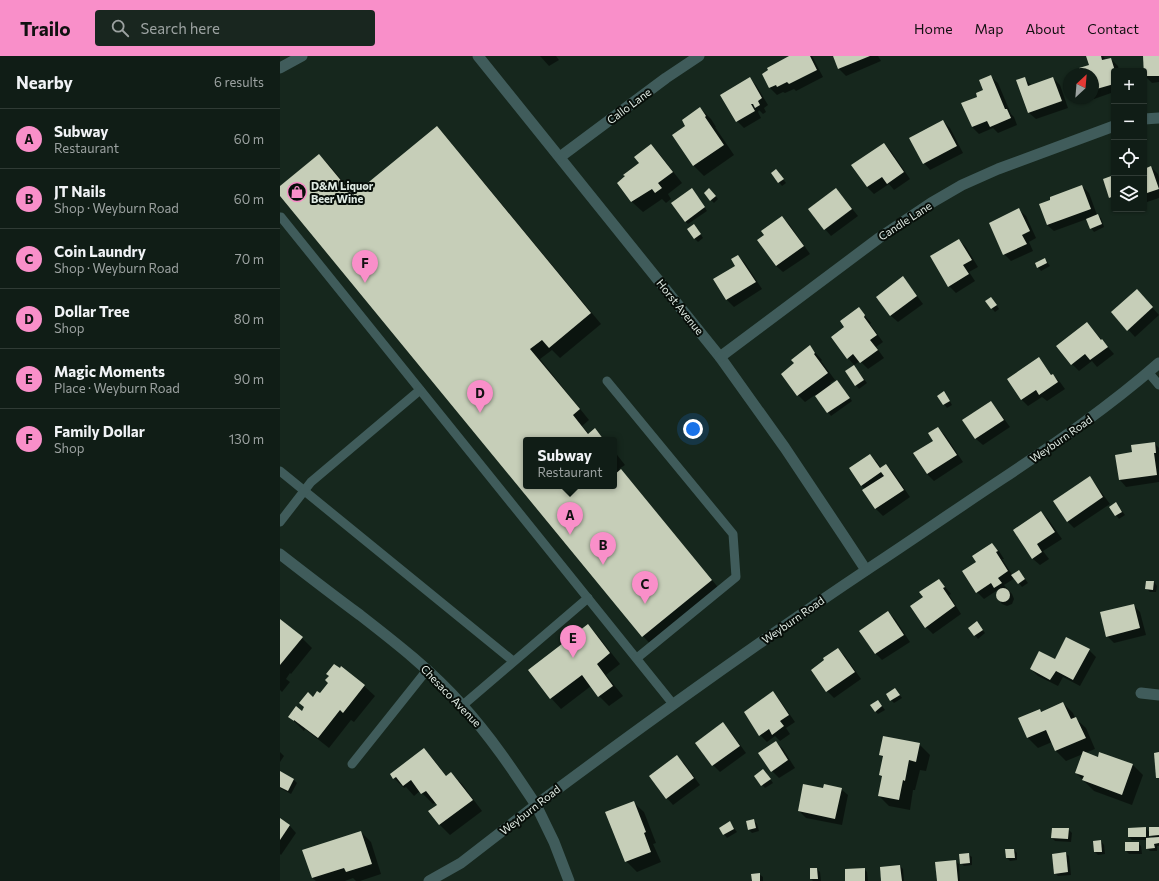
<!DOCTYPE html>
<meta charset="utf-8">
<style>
:root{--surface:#101d16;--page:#19261f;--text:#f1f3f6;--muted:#9ca2a1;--line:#303b35;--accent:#f98fc9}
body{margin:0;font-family:Commissioner,sans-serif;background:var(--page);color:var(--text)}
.controls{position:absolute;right:12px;top:12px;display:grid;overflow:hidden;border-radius:4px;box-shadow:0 1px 3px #0004}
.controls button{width:36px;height:36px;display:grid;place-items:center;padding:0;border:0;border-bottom:1px solid var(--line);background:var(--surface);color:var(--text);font:20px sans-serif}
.compass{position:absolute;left:783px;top:12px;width:36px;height:36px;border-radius:50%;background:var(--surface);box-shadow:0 1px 3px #0004;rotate:26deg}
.you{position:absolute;left:413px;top:373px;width:14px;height:14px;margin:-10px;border:3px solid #fff;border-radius:50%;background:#1a73e8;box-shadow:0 0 0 6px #1a73e833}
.badge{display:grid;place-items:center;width:26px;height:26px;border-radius:50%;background:var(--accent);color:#111;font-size:13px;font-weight:700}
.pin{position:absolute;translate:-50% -33px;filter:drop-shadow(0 1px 2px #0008)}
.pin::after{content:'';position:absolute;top:21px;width:14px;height:12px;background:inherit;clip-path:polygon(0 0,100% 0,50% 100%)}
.popup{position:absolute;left:243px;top:381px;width:94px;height:52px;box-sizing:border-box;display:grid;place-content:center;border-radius:4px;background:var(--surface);filter:drop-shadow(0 1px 3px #0005);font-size:13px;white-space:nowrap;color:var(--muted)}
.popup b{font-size:15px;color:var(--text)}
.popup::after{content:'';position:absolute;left:50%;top:100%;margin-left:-8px;border:8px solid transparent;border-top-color:var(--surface)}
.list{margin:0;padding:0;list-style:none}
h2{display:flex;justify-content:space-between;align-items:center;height:52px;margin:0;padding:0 16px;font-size:17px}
h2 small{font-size:13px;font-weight:400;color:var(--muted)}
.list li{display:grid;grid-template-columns:26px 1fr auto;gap:12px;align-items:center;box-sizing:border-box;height:60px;padding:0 16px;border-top:1px solid var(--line)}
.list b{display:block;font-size:15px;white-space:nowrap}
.list p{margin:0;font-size:13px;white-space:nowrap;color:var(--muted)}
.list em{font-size:13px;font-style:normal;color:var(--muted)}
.icon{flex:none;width:22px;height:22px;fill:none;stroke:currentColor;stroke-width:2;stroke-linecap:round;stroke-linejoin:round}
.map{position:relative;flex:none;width:879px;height:825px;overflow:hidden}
header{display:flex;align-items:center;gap:24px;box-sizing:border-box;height:56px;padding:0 20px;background:var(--accent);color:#111}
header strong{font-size:19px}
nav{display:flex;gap:22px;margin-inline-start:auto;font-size:14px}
.search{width:280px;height:36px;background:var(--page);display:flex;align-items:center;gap:10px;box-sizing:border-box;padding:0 14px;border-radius:4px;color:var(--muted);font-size:15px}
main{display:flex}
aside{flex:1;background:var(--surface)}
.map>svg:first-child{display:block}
.shadow{fill:#0007;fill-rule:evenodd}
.building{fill:#c6ceb8}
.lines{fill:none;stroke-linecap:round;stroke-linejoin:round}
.service{stroke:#405c5b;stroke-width:9}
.minor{stroke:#405c5b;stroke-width:11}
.tertiary{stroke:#405c5b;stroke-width:11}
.labels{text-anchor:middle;stroke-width:4;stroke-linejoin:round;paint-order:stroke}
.street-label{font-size:11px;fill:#e0ebe4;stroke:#070e09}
.poi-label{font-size:11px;font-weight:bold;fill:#e0ebe4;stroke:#070e09;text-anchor:start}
</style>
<header>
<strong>Trailo</strong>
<div class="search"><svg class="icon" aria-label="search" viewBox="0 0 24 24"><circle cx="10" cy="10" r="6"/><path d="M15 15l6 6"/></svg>Search here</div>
<nav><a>Home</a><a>Map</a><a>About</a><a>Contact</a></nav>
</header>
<main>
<aside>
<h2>Nearby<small>6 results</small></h2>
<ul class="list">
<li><span class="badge">A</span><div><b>Subway</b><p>Restaurant</p></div><em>60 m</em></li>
<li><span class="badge">B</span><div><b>JT Nails</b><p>Shop · Weyburn Road</p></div><em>60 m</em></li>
<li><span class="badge">C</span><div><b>Coin Laundry</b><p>Shop · Weyburn Road</p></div><em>70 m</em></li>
<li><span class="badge">D</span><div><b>Dollar Tree</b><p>Shop</p></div><em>80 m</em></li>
<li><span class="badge">E</span><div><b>Magic Moments</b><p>Place · Weyburn Road</p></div><em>90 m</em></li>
<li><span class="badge">F</span><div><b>Family Dollar</b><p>Shop</p></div><em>130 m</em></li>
</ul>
</aside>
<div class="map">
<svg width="879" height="825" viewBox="0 0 879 825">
<rect width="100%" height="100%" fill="#16271d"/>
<!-- shadow -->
<g class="shadow">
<polygon points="260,0 276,0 279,4 269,10"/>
<polygon points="512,0 532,0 543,21 516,35 514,33 505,37 503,36 497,39 490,32 483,18"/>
<polygon points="554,0 598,0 601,5 566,20 559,13"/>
<polygon points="807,0 823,0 826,4 831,3 838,10 839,15 834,15 834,36 814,43 813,42 813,18 801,18 810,10"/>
<polygon points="864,0 879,0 879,26 872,27 865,20"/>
<polygon points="711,21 718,27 731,58 734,61 737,69 718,77 713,72 699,78 692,71 683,48 699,41 704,34"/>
<polygon points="469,22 476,29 488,49 484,52 486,56 483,58 479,54 478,56 481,62 464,72 457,65"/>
<polygon points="744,22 752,30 773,22 780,29 788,52 756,63 749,57"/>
<polygon points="420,52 431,63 436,71 435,71 454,99 424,120 414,110 393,80 407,70"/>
<polygon points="663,65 670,72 683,97 650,114 644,107"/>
<polygon points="157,71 167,82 321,268 280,302 272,294 260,303 309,364 302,370 309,378 315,374 325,384 246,384 246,430 334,430 334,395 345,409 339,413 351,425 441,535 373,591 363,580 0,139 0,131 39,99 49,109 74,139"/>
<polygon points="604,88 611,95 630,123 614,134 609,128 594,138 587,131 573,109"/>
<polygon points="371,89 381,100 402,127 388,138 391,143 386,147 382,143 363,156 352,146 338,127 360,107"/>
<polygon points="871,111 878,118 879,122 879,142 864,147 864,114"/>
<polygon points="496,114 506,127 502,130 492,117"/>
<polygon points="834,120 834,146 830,141"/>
<polygon points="802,130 809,137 817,159 821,162 824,171 814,176 811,172 807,163 774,175 767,169"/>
<polygon points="556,133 562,140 578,160 551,180 545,173"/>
<polygon points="432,136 438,143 434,147 431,144"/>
<polygon points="415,137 427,155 408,168 405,165"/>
<polygon points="739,154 746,160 756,182 749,186 753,195 731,205 724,198"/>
<polygon points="502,161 509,168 530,198 503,216 496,210 485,179"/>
<polygon points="417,172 423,182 418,186 414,182"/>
<polygon points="679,184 686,191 698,211 689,216 695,225 676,237 669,230"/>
<polygon points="458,200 465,207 482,233 454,251 447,244 434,224 456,210"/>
<polygon points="765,203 770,210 761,215 756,208"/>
<polygon points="623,222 629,229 643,248 618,266 611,260 597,241"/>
<polygon points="863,241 879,259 855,281 832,256"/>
<polygon points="714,245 719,253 715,256 707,246"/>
<polygon points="579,253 591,267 590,268 603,286 596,291 604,302 588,313 580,305 574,309 568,302 566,271"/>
<polygon points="807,267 834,298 817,311 812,305 799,315 792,308"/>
<polygon points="530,291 542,304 541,305 555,324 550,327 552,329 560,328 572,345 551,360 535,339 525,346 518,339 502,318 516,308"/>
<polygon points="758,303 765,310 772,320 773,319 780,326 785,333 767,345 762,341 748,350 741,343"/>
<polygon points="577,314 587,327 579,333 566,316"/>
<polygon points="658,340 667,340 672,349 667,352"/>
<polygon points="710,346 717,353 730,371 703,389 696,383 683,364"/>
<polygon points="658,372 665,379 683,406 654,425 647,418 634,398 655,385"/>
<polygon points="874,387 879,392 879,426 846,431 840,424 854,397"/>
<polygon points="590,399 597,406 601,412 606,409 613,416 630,441 603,460 596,453 584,434 585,433 581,429"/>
<polygon points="809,422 816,429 830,448 794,472 787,465"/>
<polygon points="836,447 845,459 839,463 830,451"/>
<polygon points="761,456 768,463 782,483 763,495 769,503 760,509 753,503 734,475"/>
<polygon points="712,489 719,495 724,503 722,503 733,520 742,519 748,527 742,531 735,522 724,529 732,538 734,543 732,548 727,550 722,548 719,544 716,539 719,533 704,543 697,536 698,506"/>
<polygon points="659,524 671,538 669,539 681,558 653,578 646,571 644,542"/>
<polygon points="874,526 877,530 876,536 870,536 866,532"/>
<polygon points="853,549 860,556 866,579 834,587 827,580"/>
<polygon points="608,556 615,563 630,586 602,604 595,597"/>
<polygon points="0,565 22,582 32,592 11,618 10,617 6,623 10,626 2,636 0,634"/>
<polygon points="697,567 705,577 698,583 689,572"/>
<polygon points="308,569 318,580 340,608 326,619 343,640 329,650 319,640 311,630 281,653 271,642"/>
<polygon points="558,593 565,600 581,623 554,642 547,635"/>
<polygon points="809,594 816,601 800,630 783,621 778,630 758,620 751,613"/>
<polygon points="62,612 84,630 95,640 74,666 71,664 49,692 25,673 24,675 10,661 22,656 33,642 40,639"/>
<polygon points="615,633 622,642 614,647 611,644"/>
<polygon points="492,636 499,643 515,666 506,672 510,678 500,685 495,680 487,686 480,679"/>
<polygon points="598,645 605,654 598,658 595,655"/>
<polygon points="783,647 793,657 795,662 806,672 815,693 805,697 818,702 853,709 863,719 852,749 814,735 796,717 803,698 786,705 776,695 772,686 758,692 748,682 739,663 759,654 762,656"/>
<polygon points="443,668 450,675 466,697 440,716 433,709 417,687"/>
<polygon points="496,686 503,693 515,712 499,722 492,715"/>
<polygon points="639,688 650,699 646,715 640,714 635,734 633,734 630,754 609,750 599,740 602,721 600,719 604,702 600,699"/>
<polygon points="144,693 154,704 167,721 171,717 182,728 202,755 170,779 160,769 150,755 158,749 156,746 153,748 140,735 134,740 126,731 124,732 114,722"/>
<polygon points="0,696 4,700 0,706"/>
<polygon points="397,701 404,707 420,729 393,749 387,742"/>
<polygon points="0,716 14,724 17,727 11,738 0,732"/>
<polygon points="486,717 493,727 485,732 475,720"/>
<polygon points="544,733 561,733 568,739 562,769 526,762 519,755"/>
<polygon points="353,746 364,756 376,787 373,788 381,806 357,816 346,805"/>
<polygon points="0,763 10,770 16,777 1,799 0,798"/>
<polygon points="473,764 477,768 479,775 472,777 469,774"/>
<polygon points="450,767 457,776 447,782 444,778"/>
<path d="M866 772 870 777 879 772V790H877V795H870L867 792V784H852L849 781ZM869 778 873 782 869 783Z"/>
<polygon points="788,773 792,777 791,786 775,785 772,782"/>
<polygon points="81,776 91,786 101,818 80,825 76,825 73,822 65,825 36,825 32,822"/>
<polygon points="821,785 824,789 825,798 818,799 815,796"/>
<polygon points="858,787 861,790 862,798 849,798 846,795"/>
<polygon points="734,794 737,797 737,804 730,805 727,802"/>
<polygon points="785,797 789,800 791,819 778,820 775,817"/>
<polygon points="688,798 692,801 692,809 684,810 681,807"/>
<polygon points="675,805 679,808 680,825 658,825"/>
<polygon points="620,810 623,813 624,825 602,825"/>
<polygon points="531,813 537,813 540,816 541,825 533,825 531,823"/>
<polygon points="584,813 587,816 588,825 566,825"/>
<polygon points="479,818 483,821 483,825 473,825"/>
</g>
<!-- building -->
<g class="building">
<polygon points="509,0 530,0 537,14 509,28 507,26 497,31 496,29 489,32 482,18 488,14 487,12"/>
<polygon points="553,0 590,0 558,13"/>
<polygon points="806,0 821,0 822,4 831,2 835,15 834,15 834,28 813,34 813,18 800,18 799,12 809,9"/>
<polygon points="863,0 879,0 879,20 864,20"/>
<polygon points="711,19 725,53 727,53 731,62 710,71 707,65 692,71 681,47 697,41 696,37 703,34 699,24"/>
<polygon points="470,21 482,42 478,45 480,49 475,52 473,48 471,48 475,55 456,66 440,39"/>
<polygon points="745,21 748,30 773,21 782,45 748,57 736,24"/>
<polygon points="420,51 426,60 425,61 444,89 413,110 392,79 405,70 402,64"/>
<polygon points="663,64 677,90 643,108 629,82"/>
<polygon points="157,70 311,257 269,292 262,284 250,293 300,353 293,359 308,378 315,372 324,384 246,384 246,430 334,430 334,419 341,413 432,524 362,581 0,140 0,130 39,98 73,139"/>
<polygon points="604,87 624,116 607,128 602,121 587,131 571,109"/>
<polygon points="371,88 393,116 378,127 382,132 375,137 372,133 351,146 337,127 345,120 343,119 359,107 354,101"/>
<polygon points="871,110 879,133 864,138 864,113"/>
<polygon points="496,113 504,123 498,127 491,117"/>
<polygon points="834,119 834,140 829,142 823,123"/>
<polygon points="802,129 811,153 767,169 759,148 770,144 770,141"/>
<polygon points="412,132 425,151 405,166 391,147"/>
<polygon points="429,132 436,140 430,145 424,137"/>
<polygon points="556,132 572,153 544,174 528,153"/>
<polygon points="739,152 750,175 742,179 747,188 723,199 709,167"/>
<polygon points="818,158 822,168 810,173 806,163"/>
<polygon points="502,160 524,190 496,210 477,184 484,179 481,175"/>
<polygon points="414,168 421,178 414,183 407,173"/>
<polygon points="679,183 692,204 683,209 689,218 668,231 650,200"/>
<polygon points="458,199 476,226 446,244 433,223 455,210 451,203"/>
<polygon points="765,202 767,207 757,212 755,207"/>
<polygon points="623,220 637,240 610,260 596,241"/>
<polygon points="857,233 873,251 847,275 831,256"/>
<polygon points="711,241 717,249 711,253 705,245"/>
<polygon points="579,251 585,259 584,261 597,279 590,284 598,294 580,307 573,298 567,303 551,281 564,271 560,265"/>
<polygon points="807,266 821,284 822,283 828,291 810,304 805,298 791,309 776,290"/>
<polygon points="530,289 535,297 534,298 548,317 517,340 501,318 514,307 511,304"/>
<polygon points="759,301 771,319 773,318 778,326 759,339 756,334 741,344 727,323"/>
<polygon points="574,309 584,324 575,330 565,315"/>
<polygon points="557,324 570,342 547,357 535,340"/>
<polygon points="664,335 670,345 663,349 657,340"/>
<polygon points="711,345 724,364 695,383 682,364"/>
<polygon points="658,371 677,399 647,418 633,397 653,385 648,377"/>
<polygon points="875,386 876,397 874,397 877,419 839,424 835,399 852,396 851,389"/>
<polygon points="590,398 600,412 606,408 624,434 595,453 582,434 604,420 601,416 581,430 569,412"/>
<polygon points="810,420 823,441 787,466 773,445"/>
<polygon points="836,446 842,456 835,460 829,451"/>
<polygon points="761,455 775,476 757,488 762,496 752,503 733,474"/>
<polygon points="712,487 718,495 716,496 728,515 718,522 722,527 714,532 711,527 696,537 682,515 696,506 692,500"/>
<polygon points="739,514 745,523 738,528 731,519"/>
<polygon points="659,523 665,531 663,532 675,550 645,572 630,550 643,541 639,536"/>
<polygon points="866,525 874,525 873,534 865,533"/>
<circle cx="723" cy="539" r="7"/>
<polygon points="854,548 860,572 826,581 820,556"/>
<polygon points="608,555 624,579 595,598 579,575"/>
<polygon points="0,563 23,581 0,609"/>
<polygon points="697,565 703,574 694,580 688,572"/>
<polygon points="308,568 330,597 317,608 333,630 318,641 302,619 270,643 248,614"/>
<polygon points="786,581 810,593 793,624 776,615 770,624 750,613 759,595 775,603"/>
<polygon points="558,592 575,616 546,636 531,614 544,604 543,602"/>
<polygon points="54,608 60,612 61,610 85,629 63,657 60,654 38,682 14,664 14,665 8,661 16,650 22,655 24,651 19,647 28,636 33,641 37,635 40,637 48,627 45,624 49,620 46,618"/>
<polygon points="615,632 620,639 610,645 606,638"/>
<polygon points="493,635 509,659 500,665 504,670 492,679 489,673 479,680 464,656"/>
<polygon points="598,644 602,650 595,656 590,649"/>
<polygon points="783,646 791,663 796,661 806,682 775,695 766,674 747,682 738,662 760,653 761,656"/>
<polygon points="443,666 460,690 432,710 415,687"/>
<polygon points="603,680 640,687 636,706 629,704 625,725 623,724 619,744 598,740 602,720 599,719 603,700 599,699"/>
<polygon points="496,685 508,704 491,716 478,697"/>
<polygon points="144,692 166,720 171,716 193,744 159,769 148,755 157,749 146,735 141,738 131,724 123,730 116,721 113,723 110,718"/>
<polygon points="803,695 818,701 819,696 853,708 842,739 802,724 804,720 795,717"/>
<polygon points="879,696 879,722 876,722 874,697"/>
<polygon points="397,699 414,722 386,743 369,720"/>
<polygon points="483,713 491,723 481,730 474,720"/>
<polygon points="0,715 14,723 8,735 0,731"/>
<polygon points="523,728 543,732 544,728 562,732 555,763 518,755"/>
<polygon points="354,745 366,776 364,777 371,796 345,806 325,756"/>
<polygon points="0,762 10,769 0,784"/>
<polygon points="474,763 476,772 468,774 466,765"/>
<polygon points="450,765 454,773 443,779 439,772"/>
<polygon points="866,771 866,781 848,781 848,772"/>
<polygon points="869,771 879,771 879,779 869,780"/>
<polygon points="772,772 789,772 788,783 771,782"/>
<polygon points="81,775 92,808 66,816 64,812 32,822 22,794"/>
<polygon points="879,781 879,787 874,788 875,792 866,793 866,782"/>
<polygon points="821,784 822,796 814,796 813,785"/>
<rect x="845" y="786" width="14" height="9"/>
<polygon points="725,793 734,793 735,802 726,802"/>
<polygon points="786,796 788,816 774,818 772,798"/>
<polygon points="689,797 690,807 680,808 679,798"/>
<polygon points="676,804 678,825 657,825 655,806"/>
<polygon points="620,809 622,825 601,825 600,811"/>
<polygon points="530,812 537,812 538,823 530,823"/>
<polygon points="585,812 585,825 565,825 565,813"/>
<polygon points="480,817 480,825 472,825 471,818"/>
</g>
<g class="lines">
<!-- service -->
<g class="service">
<polyline points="0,162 1,161 393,648"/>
<polyline points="868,316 879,329"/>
<polyline points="327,325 453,478 456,521 357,602"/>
<polyline points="0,415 233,605"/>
<polyline points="0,466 31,426 140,334"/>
<polyline points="183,649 308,542"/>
<polyline points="72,708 147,614"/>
</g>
<!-- minor -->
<g class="minor">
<polyline points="198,0 440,301 505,392 565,482 586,514"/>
<polyline points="0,12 22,0"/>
<polyline points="864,63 879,62"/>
<polyline points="280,101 386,22 419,0"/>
<polyline points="440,301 599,182 651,147 682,129 718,113 834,70"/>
<polyline points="861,637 879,639"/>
<polyline points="149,825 181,807 256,749 274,786 289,825"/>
</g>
<!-- tertiary -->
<path class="tertiary" d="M0 498C27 519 53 539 80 559 116 587 152 615 182 649 210 680 233 714 256 749 366 667 477 587 591 511 635 482 678 452 722 423 776 387 830 350 879 307"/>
</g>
<!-- icons -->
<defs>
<g id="shop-ring" transform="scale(1)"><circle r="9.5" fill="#070e09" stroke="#f98fc9" stroke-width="1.5"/><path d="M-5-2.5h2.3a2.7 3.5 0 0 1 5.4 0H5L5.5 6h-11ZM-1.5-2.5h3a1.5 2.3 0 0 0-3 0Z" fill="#f98fc9"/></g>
</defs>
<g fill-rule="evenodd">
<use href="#shop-ring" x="17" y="136"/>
</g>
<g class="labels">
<!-- street labels -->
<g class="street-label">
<text transform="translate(349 50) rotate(-37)" y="4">Callo Lane</text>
<text transform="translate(625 165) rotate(-33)" y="4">Candle Lane</text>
<text transform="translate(400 251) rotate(51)" y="4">Horst Avenue</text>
<text transform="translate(781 383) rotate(-35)" y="4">Weyburn Road</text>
<text transform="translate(513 564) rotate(-35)" y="4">Weyburn Road</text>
<text transform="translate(171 640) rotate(46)" y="4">Chesaco Avenue</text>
<text transform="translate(250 754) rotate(-38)" y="4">Weyburn Road</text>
</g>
<!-- poi labels -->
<g class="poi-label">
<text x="31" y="134">D&amp;M Liquor<tspan x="31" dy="13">Beer Wine</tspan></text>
</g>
</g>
</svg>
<div class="controls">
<button>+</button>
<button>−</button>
<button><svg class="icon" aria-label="locate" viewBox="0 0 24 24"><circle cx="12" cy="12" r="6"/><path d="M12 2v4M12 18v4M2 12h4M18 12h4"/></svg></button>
<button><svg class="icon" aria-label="layers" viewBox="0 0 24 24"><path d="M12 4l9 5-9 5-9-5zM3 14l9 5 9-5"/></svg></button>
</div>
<svg class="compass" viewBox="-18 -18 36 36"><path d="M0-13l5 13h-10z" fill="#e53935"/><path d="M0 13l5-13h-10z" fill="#9ca2a1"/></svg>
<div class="you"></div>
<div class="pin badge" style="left:290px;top:479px">A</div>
<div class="popup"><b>Subway</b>Restaurant</div>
<div class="pin badge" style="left:323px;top:509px">B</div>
<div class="pin badge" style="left:365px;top:548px">C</div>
<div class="pin badge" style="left:200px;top:357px">D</div>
<div class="pin badge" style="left:293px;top:602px">E</div>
<div class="pin badge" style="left:85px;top:227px">F</div>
</div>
</main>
